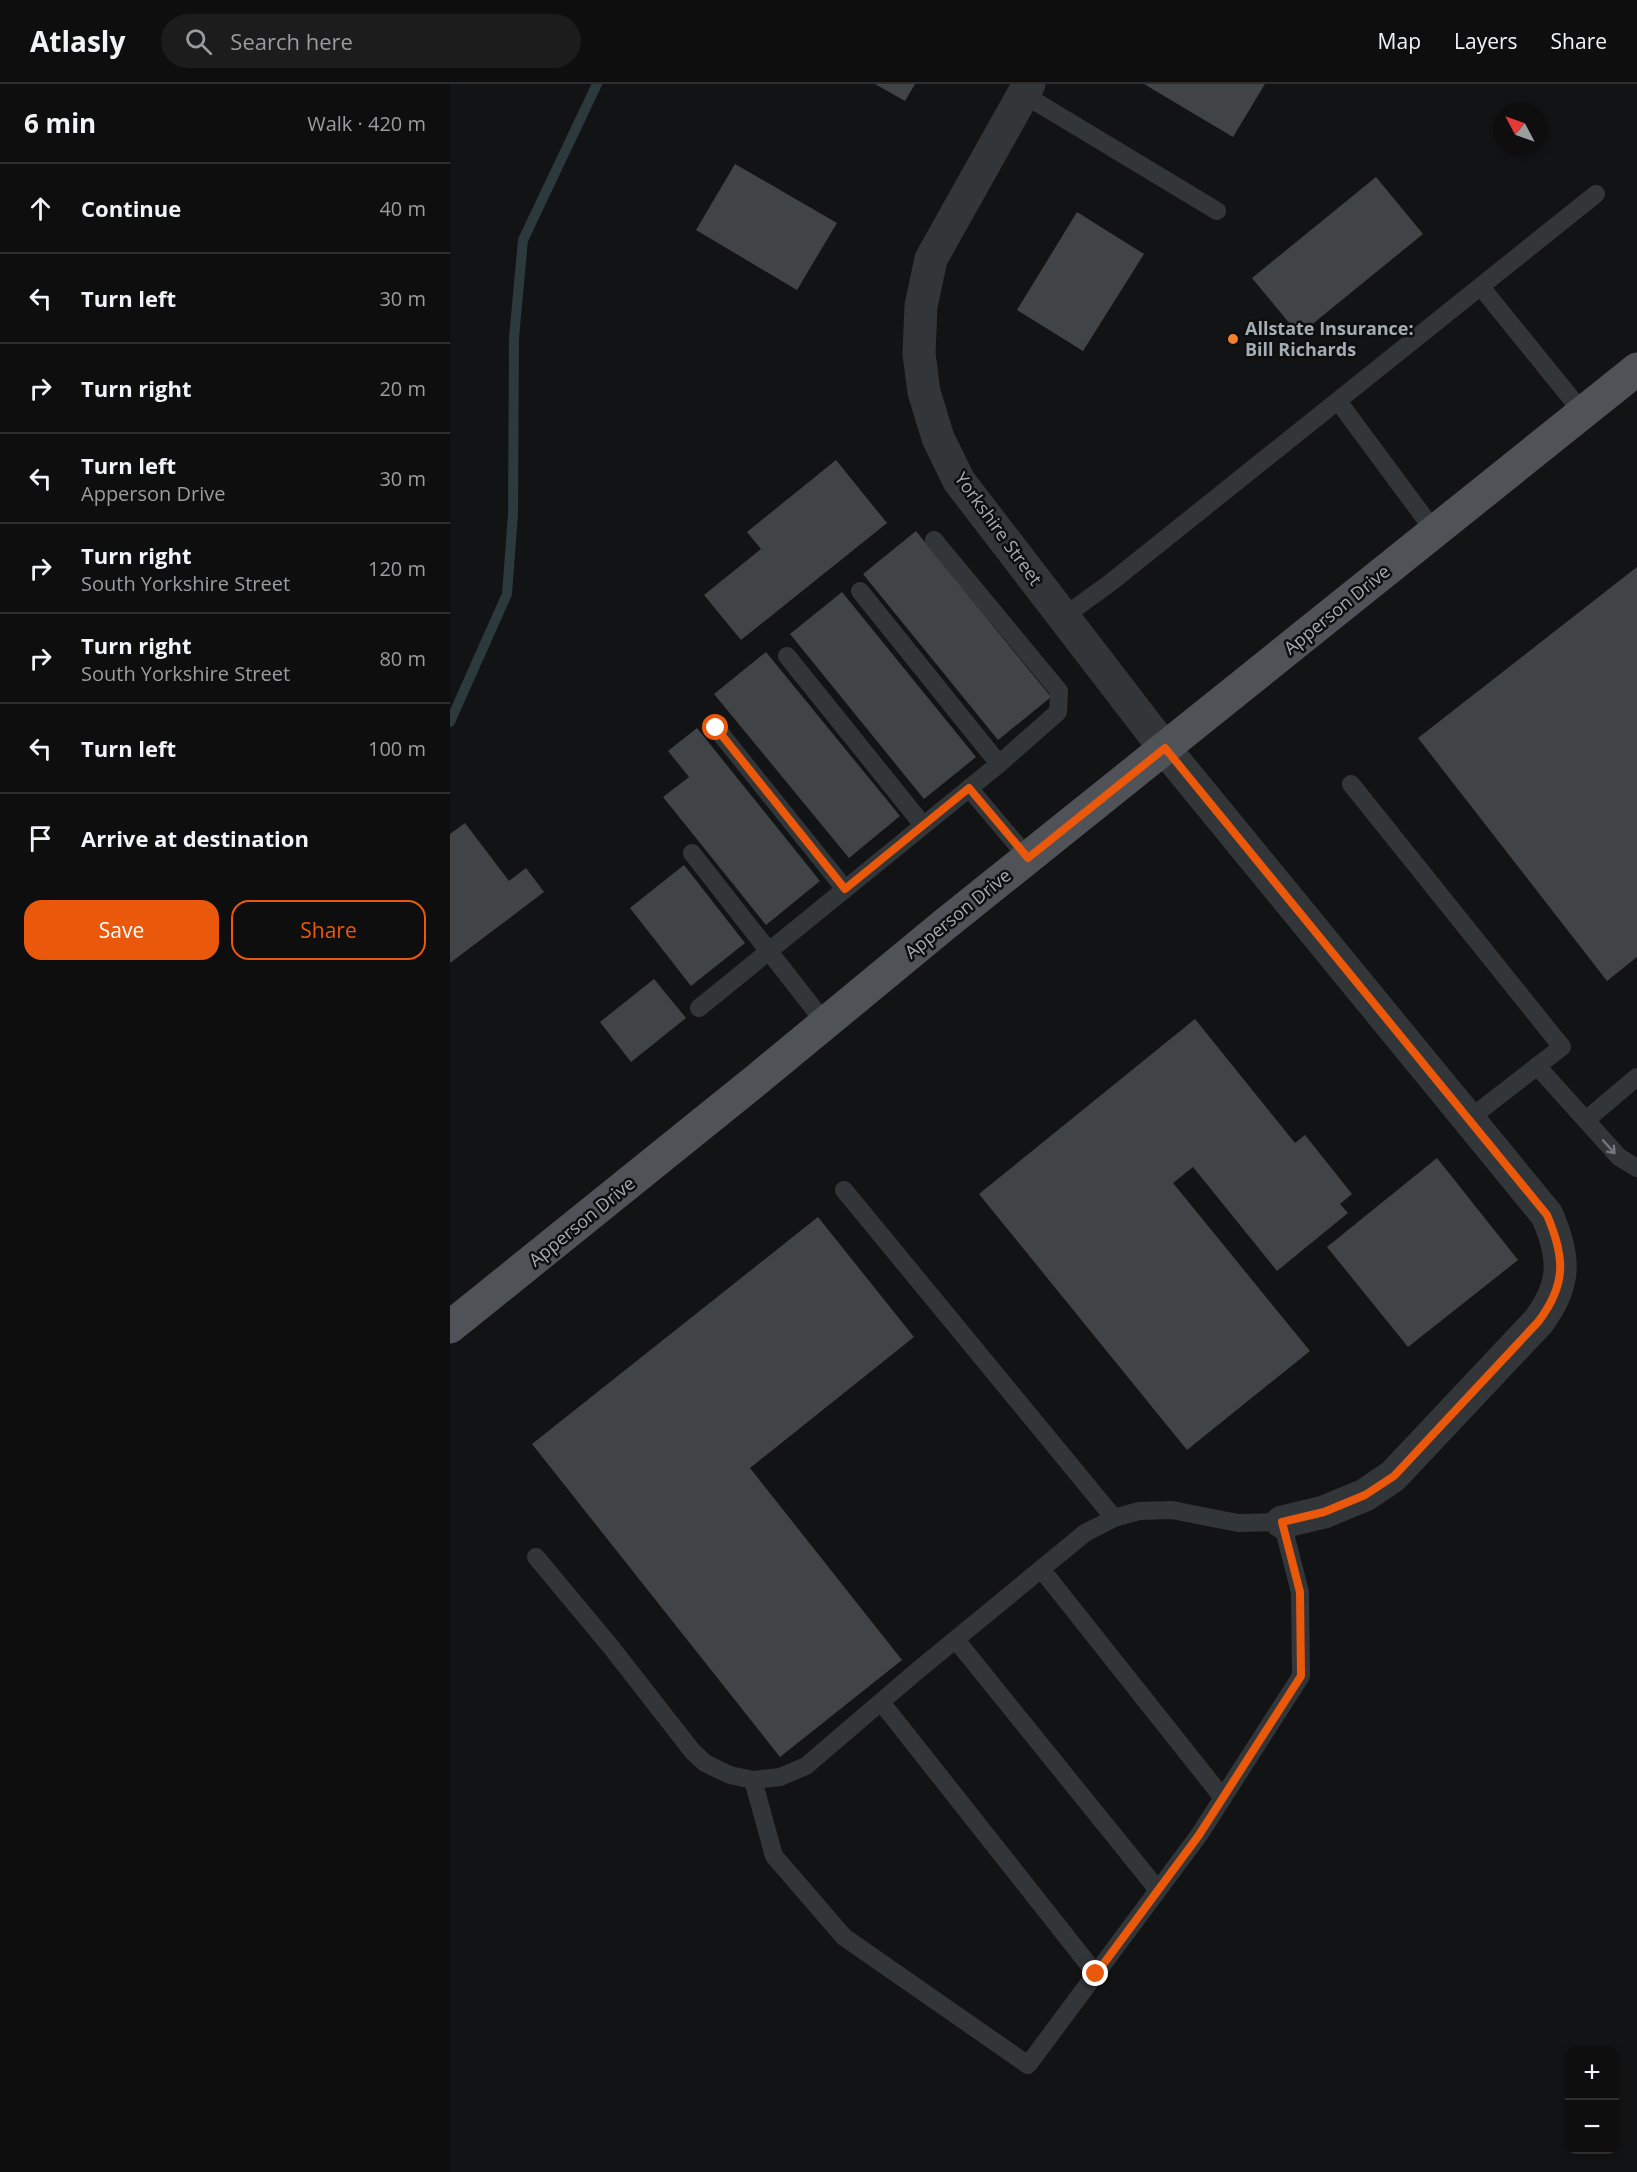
<!DOCTYPE html>
<meta charset="utf-8">
<style>
:root{--surface:#0e0e0f;--page:#1c1c1d;--text:#f1f3f6;--muted:#9b9c9e;--line:#2e2e2f;--accent:#ea580c}
body{margin:0;font-family:"Open Sans",sans-serif;background:var(--page);color:var(--text)}
.controls{position:absolute;right:18px;bottom:18px;display:grid;overflow:hidden;border-radius:12px;box-shadow:0 3px 9px #0003}
.controls button{width:54px;height:54px;display:grid;place-items:center;padding:0;border:0;border-bottom:2px solid var(--line);background:var(--surface);color:var(--text);font:30px sans-serif}
.compass{position:absolute;left:1043px;top:18px;width:54px;height:54px;border-radius:50%;background:var(--surface);box-shadow:0 3px 9px #0003;rotate:311deg}
.stop{position:absolute;width:18px;height:18px;margin:-14px;border:4px solid #ea580c;border-radius:50%;background:#fff}
.stop.end{background:#ea580c;border-color:#fff;box-shadow:0 2px 6px #0008}
.list{margin:0;padding:0;list-style:none}
h2{display:flex;justify-content:space-between;align-items:center;height:78px;margin:0;padding:0 24px;font-size:26px}
h2 small{font-size:20px;font-weight:400;color:var(--muted)}
.list li{display:grid;grid-template-columns:39px 1fr auto;gap:18px;align-items:center;box-sizing:border-box;height:90px;padding:0 24px;border-top:2px solid var(--line)}
.list b{display:block;font-size:22px;white-space:nowrap}
.list p{margin:0;font-size:20px;white-space:nowrap;color:var(--muted)}
.list em{font-size:20px;font-style:normal;color:var(--muted)}
.actions{display:flex;gap:12px;padding:18px 24px}
.actions a{flex:1;padding:14px 0;border:2px solid var(--accent);border-radius:18px;text-align:center;font-size:21px;color:var(--accent)}
.actions .main{background:var(--accent);color:#fff}
.icon{flex:none;width:33px;height:33px;fill:none;stroke:currentColor;stroke-width:2;stroke-linecap:round;stroke-linejoin:round}
.map{position:relative;flex:none;width:1187px;height:2088px;overflow:hidden}
header{display:flex;align-items:center;gap:36px;box-sizing:border-box;height:84px;padding:0 30px;background:var(--surface);border-bottom:2px solid var(--line)}
header strong{font-size:28px}
nav{display:flex;gap:33px;margin-inline-start:auto;font-size:21px}
.search{width:420px;height:54px;background:var(--page);display:flex;align-items:center;gap:15px;box-sizing:border-box;padding:0 21px;border-radius:33px;color:var(--muted);font-size:22px}
main{display:flex}
aside{flex:1;background:var(--surface)}
.map>svg:first-child{display:block}
.lines{fill:none;stroke-linecap:round;stroke-linejoin:round}
.stream{stroke:#2c393d;stroke-width:10}
.building{fill:#414447}
.lane{stroke:#333639;stroke-width:18}
.street{stroke:#333639;stroke-width:33}
.primary{stroke:#4f5358;stroke-width:33}
.oneway{stroke:#71777d}
.route{stroke:#ea580c;stroke-width:8}
.poi-dot{fill:#f2802c;stroke:#0e0e0f;stroke-width:2}
.labels{text-anchor:middle;stroke-width:5;stroke-linejoin:round;paint-order:stroke}
.poi-label{font-size:18px;font-weight:bold;fill:#a4adb5;stroke:#0e0e0f;text-anchor:start}
.street-label{font-size:18px;fill:#a4adb5;stroke:#0e0e0f}
</style>
<header>
<strong>Atlasly</strong>
<div class="search"><svg class="icon" aria-label="search" viewBox="0 0 24 24"><circle cx="10" cy="10" r="6"/><path d="M15 15l6 6"/></svg>Search here</div>
<nav><a>Map</a><a>Layers</a><a>Share</a></nav>
</header>
<main>
<aside>
<h2>6 min<small>Walk · 420 m</small></h2>
<ul class="list">
<li><svg class="icon" aria-label="ahead" viewBox="0 0 24 24"><path d="M12 20V5M6 11l6-6 6 6"/></svg><div><b>Continue</b></div><em>40 m</em></li>
<li><svg class="icon" aria-label="left" viewBox="0 0 24 24"><path d="M17 20v-9H6M10 6l-5 5 5 5"/></svg><div><b>Turn left</b></div><em>30 m</em></li>
<li><svg class="icon" aria-label="right" viewBox="0 0 24 24"><path d="M7 20v-9h11M14 6l5 5-5 5"/></svg><div><b>Turn right</b></div><em>20 m</em></li>
<li><svg class="icon" aria-label="left" viewBox="0 0 24 24"><path d="M17 20v-9H6M10 6l-5 5 5 5"/></svg><div><b>Turn left</b><p>Apperson Drive</p></div><em>30 m</em></li>
<li><svg class="icon" aria-label="right" viewBox="0 0 24 24"><path d="M7 20v-9h11M14 6l5 5-5 5"/></svg><div><b>Turn right</b><p>South Yorkshire Street</p></div><em>120 m</em></li>
<li><svg class="icon" aria-label="right" viewBox="0 0 24 24"><path d="M7 20v-9h11M14 6l5 5-5 5"/></svg><div><b>Turn right</b><p>South Yorkshire Street</p></div><em>80 m</em></li>
<li><svg class="icon" aria-label="left" viewBox="0 0 24 24"><path d="M17 20v-9H6M10 6l-5 5 5 5"/></svg><div><b>Turn left</b></div><em>100 m</em></li>
<li><svg class="icon" aria-label="arrive" viewBox="0 0 24 24"><path d="M6 21V4h12l-3 4 3 4H6"/></svg><div><b>Arrive at destination</b></div></li>
</ul>
<div class="actions"><a class="main">Save</a><a>Share</a></div>
</aside>
<div class="map">
<svg width="1187" height="2088" viewBox="0 0 1187 2088">
<rect width="100%" height="100%" fill="#121314"/>
<g class="lines">
<!-- stream -->
<polyline class="stream" points="0,638 57,510 63,430 64,254 73,156 147,0"/>
</g>
<!-- building -->
<g class="building">
<polygon points="425,0 465,0 455,17"/>
<polygon points="694,0 815,0 783,53"/>
<polygon points="285,80 387,139 347,206 246,146"/>
<polygon points="926,93 973,150 849,251 802,194"/>
<polygon points="627,128 694,170 633,267 567,226"/>
<polygon points="386,376 437,439 291,556 254,511 311,465 297,448"/>
<polygon points="466,447 601,613 548,656 413,490"/>
<polygon points="1187,483 1187,873 1157,897 968,654"/>
<polygon points="392,508 526,673 474,715 340,550"/>
<polygon points="316,568 450,732 399,774 264,610"/>
<polygon points="247,644 370,797 316,841 213,713 239,693 218,667"/>
<polygon points="15,739 59,797 76,784 94,808 0,879 0,750"/>
<polygon points="234,781 295,859 241,902 180,824"/>
<polygon points="204,895 236,934 181,978 150,938"/>
<polygon points="745,935 845,1059 855,1051 902,1110 890,1120 898,1129 827,1187 743,1083 723,1099 860,1267 737,1366 529,1110"/>
<polygon points="987,1074 1068,1176 958,1263 877,1163"/>
<polygon points="368,1133 464,1253 300,1384 452,1576 330,1673 82,1360"/>
</g>
<g class="lines">
<!-- lane -->
<g class="lane">
<polyline points="573,10 767,127"/>
<polyline points="1031,203 1133,329"/>
<polyline points="888,317 985,448"/>
<polyline points="410,507 549,680"/>
<polyline points="613,533 660,499 1146,110"/>
<polyline points="337,572 473,741"/>
<polyline points="266,644 395,805"/>
<polyline points="901,700 1112,963 1019,1035"/>
<polyline points="519,704 578,774"/>
<polyline points="242,769 375,939"/>
<polyline points="249,924 549,680 608,628 609,607 484,456"/>
<polyline points="1087,982 1169,1073 1187,1084"/>
<polyline points="1136,1036 1187,993"/>
<polyline points="394,1106 664,1434"/>
<polyline points="86,1473 161,1563 243,1668 255,1679 280,1691 303,1696 330,1693 356,1682 467,1587 635,1449 664,1434 689,1427 722,1426 788,1439 832,1438 850,1508 851,1592 749,1751 578,1981 394,1853 324,1772 303,1696"/>
<polyline points="592,1486 773,1714"/>
<polyline points="506,1556 708,1806"/>
<polyline points="431,1618 646,1890"/>
</g>
<!-- street -->
<path class="street" d="M579 0 481 175 471 222 469 270 474 308 488 354 509 397 715 665 1097 1131C1115 1173 1117 1200 1088 1238L943 1392 915 1411 874 1428 832 1438"/>
<!-- primary -->
<polyline class="primary" points="0,1243 310,993 494,841 1187,285"/>
</g>
<!-- one-way arrows -->
<defs><path id="oneway-shaft" d="M-6 0H5M1.5-3L5.5 0L1.5 3" fill="none" stroke-width="1.6" stroke-linecap="round" stroke-linejoin="round" transform="scale(1.5)"/></defs>
<use class="oneway" href="#oneway-shaft" transform="translate(1159 1063) rotate(48)"/>
<g class="lines">
<!-- route -->
<path class="route" d="M266 644 395 805 519 704 578 774 715 664 1097 1131C1115 1173 1117 1200 1088 1238L944 1392 915 1411 874 1428 832 1438 850 1508 851 1592 749 1751 646 1890"/>
</g>
<!-- markers -->
<circle class="poi-dot" cx="783" cy="255" r="6"/>
<g class="labels">
<!-- poi labels -->
<g class="poi-label">
<text x="795" y="251">Allstate Insurance:<tspan x="795" dy="21">Bill Richards</tspan></text>
</g>
<!-- street labels -->
<g class="street-label">
<text transform="translate(548 445) rotate(54)" y="6">Yorkshire Street</text>
<text transform="translate(887 526) rotate(-39)" y="6">Apperson Drive</text>
<text transform="translate(508 830) rotate(-39)" y="6">Apperson Drive</text>
<text transform="translate(132 1138) rotate(-39)" y="6">Apperson Drive</text>
</g>
</g>
</svg>
<div class="controls">
<button>+</button>
<button>−</button>
</div>
<svg class="compass" viewBox="-18 -18 36 36"><path d="M0-13l5 13h-10z" fill="#e53935"/><path d="M0 13l5-13h-10z" fill="#9b9c9e"/></svg>
<div class="stop" style="left:266px;top:644px"></div>
<div class="stop end" style="left:646px;top:1890px"></div>
</div>
</main>
